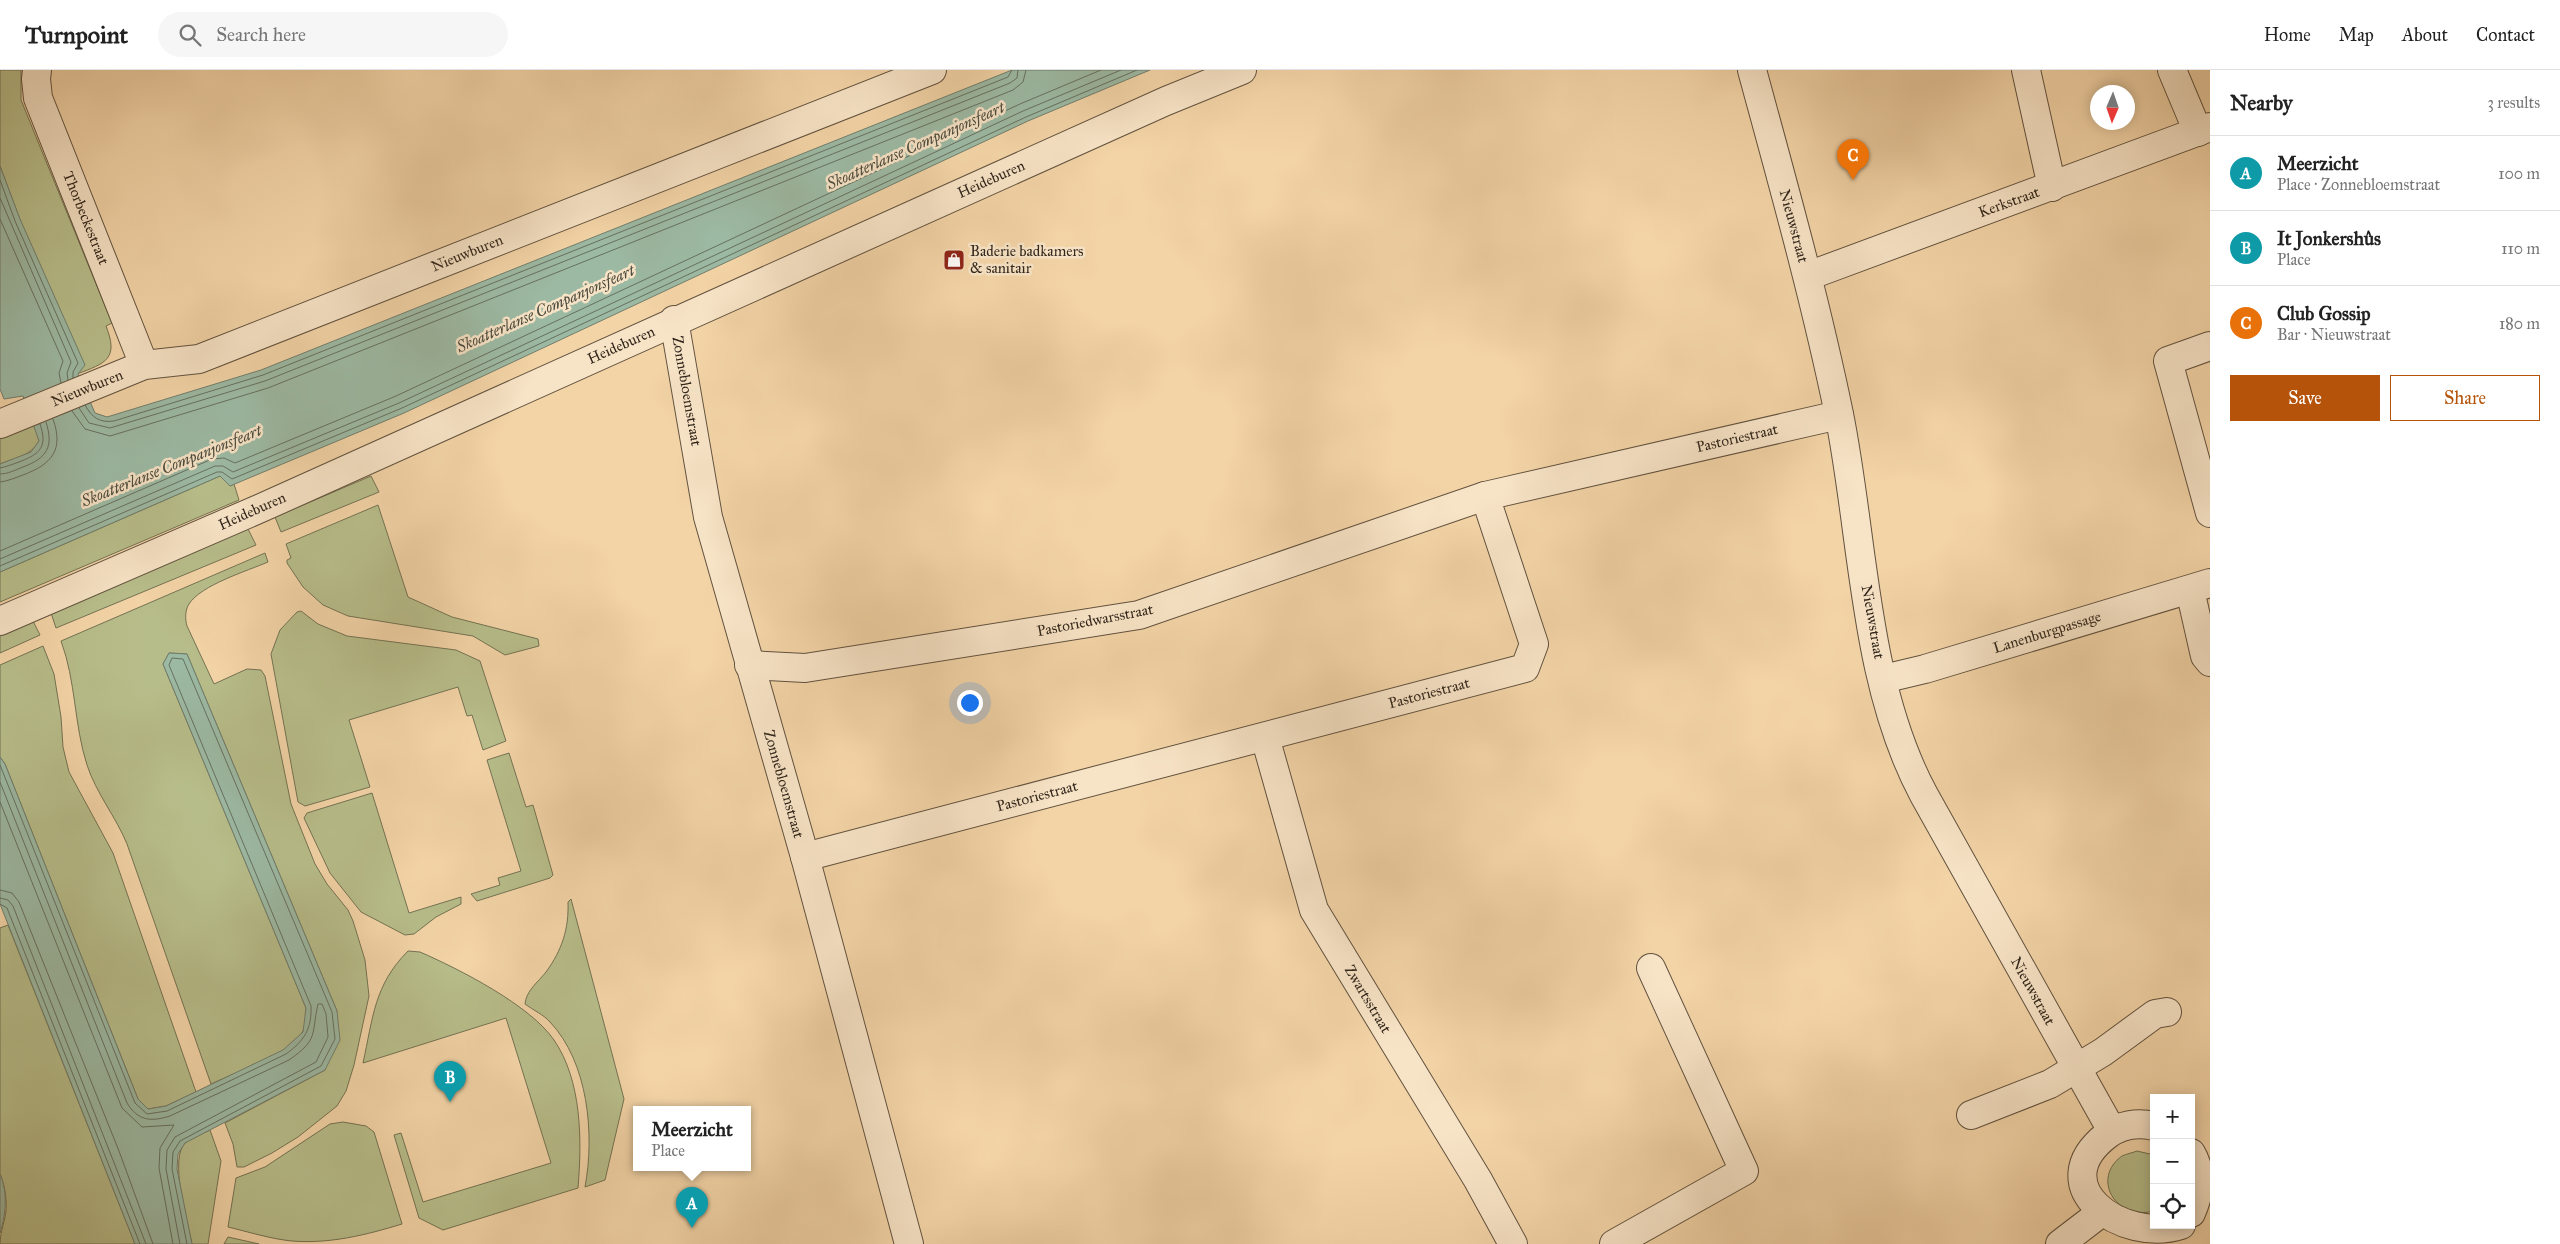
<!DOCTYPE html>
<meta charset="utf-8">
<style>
:root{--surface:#fff;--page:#f6f6f6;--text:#222;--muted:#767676;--line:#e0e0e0;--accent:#b45309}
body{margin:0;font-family:"IM FELL Great Primer",serif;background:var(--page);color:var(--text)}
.controls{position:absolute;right:15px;bottom:15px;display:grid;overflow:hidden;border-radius:0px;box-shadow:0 2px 12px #0003}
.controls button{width:45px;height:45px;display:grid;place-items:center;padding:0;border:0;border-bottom:1px solid var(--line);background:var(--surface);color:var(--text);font:25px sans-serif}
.compass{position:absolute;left:2090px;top:15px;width:45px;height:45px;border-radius:50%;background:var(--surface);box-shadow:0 2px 12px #0003;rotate:182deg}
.you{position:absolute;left:969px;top:632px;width:18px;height:18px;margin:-12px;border:4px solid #fff;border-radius:50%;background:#1a73e8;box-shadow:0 0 0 8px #1a73e833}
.badge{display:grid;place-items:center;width:32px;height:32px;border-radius:50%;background:var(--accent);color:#fff;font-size:16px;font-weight:700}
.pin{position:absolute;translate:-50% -41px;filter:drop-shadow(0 1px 2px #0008)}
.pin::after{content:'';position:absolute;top:26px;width:18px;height:15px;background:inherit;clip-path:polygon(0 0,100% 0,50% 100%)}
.popup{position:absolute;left:633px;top:1036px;width:118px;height:65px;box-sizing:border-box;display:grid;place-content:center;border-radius:0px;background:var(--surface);filter:drop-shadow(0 1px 4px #0005);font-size:16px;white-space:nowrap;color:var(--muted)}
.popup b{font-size:19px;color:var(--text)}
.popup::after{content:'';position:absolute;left:50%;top:100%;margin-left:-10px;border:10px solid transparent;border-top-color:var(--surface)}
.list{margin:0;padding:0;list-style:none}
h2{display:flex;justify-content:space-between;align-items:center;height:65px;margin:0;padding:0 20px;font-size:21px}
h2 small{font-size:16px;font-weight:400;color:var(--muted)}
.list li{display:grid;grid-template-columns:32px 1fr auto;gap:15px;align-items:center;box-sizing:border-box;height:75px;padding:0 20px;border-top:1px solid var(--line)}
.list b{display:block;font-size:19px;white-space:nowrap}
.list p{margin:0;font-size:16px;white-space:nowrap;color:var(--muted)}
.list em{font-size:16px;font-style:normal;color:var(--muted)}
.actions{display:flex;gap:10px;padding:15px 20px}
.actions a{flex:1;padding:11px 0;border:1px solid var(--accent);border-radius:0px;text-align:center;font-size:18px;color:var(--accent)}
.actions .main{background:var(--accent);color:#fff}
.icon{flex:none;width:28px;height:28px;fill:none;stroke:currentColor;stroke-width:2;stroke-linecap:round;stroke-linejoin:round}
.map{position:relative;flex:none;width:2210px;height:1174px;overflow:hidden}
header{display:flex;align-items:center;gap:30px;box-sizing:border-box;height:70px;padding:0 25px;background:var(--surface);border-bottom:1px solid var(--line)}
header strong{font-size:24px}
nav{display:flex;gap:28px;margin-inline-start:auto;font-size:18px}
.search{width:350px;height:45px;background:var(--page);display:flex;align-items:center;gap:12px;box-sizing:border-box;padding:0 18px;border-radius:28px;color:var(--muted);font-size:19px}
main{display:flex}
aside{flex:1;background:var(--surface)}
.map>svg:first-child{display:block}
.green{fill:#b7bd8a;stroke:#747253}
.water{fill:#9cb9a3;stroke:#717e6d}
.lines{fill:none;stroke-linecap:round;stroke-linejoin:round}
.shore{stroke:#667060;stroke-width:1}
.minor-casing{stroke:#62523f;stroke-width:30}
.minor{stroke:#f7e3c6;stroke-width:28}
.labels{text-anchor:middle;stroke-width:5;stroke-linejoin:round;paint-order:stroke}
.street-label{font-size:15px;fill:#31261c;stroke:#f7e3c6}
.poi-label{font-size:15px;fill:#31261c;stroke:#f7e3c6;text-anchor:start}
.water-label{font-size:16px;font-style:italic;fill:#4c4b3e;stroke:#f7e3c6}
</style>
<header>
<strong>Turnpoint</strong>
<div class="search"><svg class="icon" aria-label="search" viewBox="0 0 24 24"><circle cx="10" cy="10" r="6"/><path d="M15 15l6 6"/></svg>Search here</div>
<nav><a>Home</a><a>Map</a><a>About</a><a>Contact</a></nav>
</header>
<main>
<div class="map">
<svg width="2210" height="1174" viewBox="0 0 2210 1174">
<rect width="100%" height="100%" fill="#f3d4a7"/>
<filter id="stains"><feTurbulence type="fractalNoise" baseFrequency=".004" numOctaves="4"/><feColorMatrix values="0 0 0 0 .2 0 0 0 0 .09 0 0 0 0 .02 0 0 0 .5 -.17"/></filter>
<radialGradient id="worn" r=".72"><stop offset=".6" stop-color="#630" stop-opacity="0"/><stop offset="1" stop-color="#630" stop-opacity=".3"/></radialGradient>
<!-- green -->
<g class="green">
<path d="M0 0H21V30L112 253 106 256C119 289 106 293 77 304L0 96Z"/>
<path d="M34 352 39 371C31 386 15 388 0 394V367Z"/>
<polygon points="220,406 230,416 234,414 239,430 0,532 0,502"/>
<polygon points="371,406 379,422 281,462 275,447"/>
<polygon points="378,435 408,527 452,547 538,569 539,576 505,585 473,566 348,546 323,535 303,517 287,493 287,490 291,488 286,474"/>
<polygon points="248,459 256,475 56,558 51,543"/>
<path d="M265 483 268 492C247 501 201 515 189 534 185 540 185 549 187 556L214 614 247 599 261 600 265 606 291 734 315 794 327 814 348 840 353 851 365 890 369 926 354 995 346 1021 337 1036 298 1067 272 1083 244 1097H237L233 1074 225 1053 325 1000 337 941 187 584 169 583 163 594 306 938C306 946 306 954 303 961 292 984 234 1003 211 1014L127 774C116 747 96 723 87 695 74 655 76 611 61 571Z"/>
<polygon points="301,541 318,554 347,566 456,580 480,591 506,671 483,680 472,645 467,646 458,617 349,650 370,717 305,736 298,732 271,584 280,560 297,542"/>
<polygon points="33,551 40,565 0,583 0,565"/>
<polygon points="43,576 54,604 61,647 63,677 69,702 113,783 196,1022 166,1036 148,1039 138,1029 5,694 0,687 0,595"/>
<polygon points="509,683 526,737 533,735 553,805 550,808 477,831 471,824 500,815 498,808 521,801 487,690"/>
<polygon points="372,723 409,843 461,827 461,834 436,847 414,864 405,865 361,842 330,803 304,748 307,743"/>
<path d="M571 829 624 1029 605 1110 585 1117C595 1064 588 992 550 952 544 945 533 940 525 934 526 921 538 912 546 902 562 880 569 859 568 832Z"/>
<path d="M8 855 135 1174H0C0 1164 3 1157 5 1147 8 1135 5 1115 0 1104V858Z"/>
<path d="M408 881 420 882C459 899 530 935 554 970 582 1011 582 1070 578 1118L443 1160 419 1148 394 1065 401 1063 423 1132 551 1093 506 948 363 993C373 948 374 915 408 881Z"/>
<path d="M343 1052 366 1056 374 1062 402 1154C366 1165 330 1174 292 1171 271 1169 249 1162 228 1157L236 1108 265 1097 330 1054Z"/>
<path d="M210 1060 221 1091 208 1174H192C188 1153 168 1087 186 1072 192 1067 202 1064 210 1060Z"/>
<path d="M2137 1081 2154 1085V1141C2115 1151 2091 1108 2122 1086 2126 1084 2132 1083 2137 1081Z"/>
<polygon points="228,1167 259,1174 224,1174"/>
</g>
<!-- water -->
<g class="water">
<polygon points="1012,0 1150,0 1028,51 404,343 230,416 220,406 0,502 0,394 31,382 39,371 23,326 4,329 0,319 0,96 20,149 85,295 78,304 95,343 107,347 261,300"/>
<polygon points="169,583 187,584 337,941 340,970 325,1000 185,1073 178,1084 177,1099 192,1174 135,1174 0,834 0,687 5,694 138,1029 148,1039 166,1036 283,980 303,962 306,938 163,594"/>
<path d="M0 1104C8 1123 6 1144 0 1163Z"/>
</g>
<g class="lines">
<!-- shore -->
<g class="shore">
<polyline points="0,110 15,151 78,293 73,302 73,308"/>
<polyline points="0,128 71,292 67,303 68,310"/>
<polyline points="0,149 63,291 59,303 61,313"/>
<path d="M85 335C92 348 100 353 114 351L263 305 1008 7 1012 0"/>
<polyline points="79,338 89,353 110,358 265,311 1010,13 1017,8 1018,0"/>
<polyline points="72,341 85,359 110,366 268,318 1013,20 1023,12 1026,0"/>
<path d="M0 398C6 397 13 394 19 392 40 384 48 377 40 354"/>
<path d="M0 404C8 404 15 400 23 397 47 388 54 377 46 352"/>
<path d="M0 412C8 411 15 408 23 405 52 394 64 380 53 349"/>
<polyline points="0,481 212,389 224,388 235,393 396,326 1020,34 1101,0"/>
<polyline points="0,489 215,396 223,396 233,402 399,333 1023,41 1121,0"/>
<polyline points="0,496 217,402 222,402 232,409 402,338 1026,47 1137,0"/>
<path d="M0 695 135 1033 147 1044 167 1041 286 984C304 971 312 959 311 936L169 595 172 588 183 589 332 942 335 969 321 996 180 1071 173 1082 172 1099 187 1174"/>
<path d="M0 712 127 1033C138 1051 151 1052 170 1046L289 990C319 969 311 965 318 934H322L326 944 328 967 316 992 175 1067 167 1080 166 1099 180 1174"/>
<polyline points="0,732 122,1038 142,1057 174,1055 160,1078 159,1098 173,1174"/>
<polyline points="0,820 12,823 19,832 119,1081 153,1174"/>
<polyline points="0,828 8,830 13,836 146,1174"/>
<polyline points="0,834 7,838 140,1174"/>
</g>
<!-- minor casing -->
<g class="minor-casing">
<g id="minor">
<polyline points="37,0 36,9 38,28 144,295"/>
<path d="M1752 0C1783 114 1815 228 1839 344 1864 468 1863 612 1924 725L2112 1061"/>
<polyline points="2026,0 2052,117"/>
<polyline points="2172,0 2198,62"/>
<polyline points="1808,206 2210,57"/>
<polyline points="674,250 708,447 805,787 909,1174"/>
<polyline points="2210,276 2168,291 2210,443"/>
<polyline points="0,354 144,295 199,289 932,0"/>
<polyline points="2190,520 2205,586 2210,592"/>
<polyline points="0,551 261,438 1166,31 1242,0"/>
<polyline points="749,595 805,598 1139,545 1485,426"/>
<polyline points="1883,609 1925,599 2210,513"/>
<polyline points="1265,667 1314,840 1478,1110 1513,1174"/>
<polyline points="805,787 1525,598 1534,574 1485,426 1839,345"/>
<polyline points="1971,1045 2050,1014 2103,982 2155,944 2167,942"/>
<path d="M2154 1056C2137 1052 2120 1055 2107 1065 2041 1116 2122 1174 2181 1155"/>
<path d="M2191 1083C2203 1103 2200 1123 2191 1143"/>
<polyline points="1614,1174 1744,1101 1651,898"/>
<polyline points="2060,1174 2094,1148"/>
</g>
</g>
<!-- minor -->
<use href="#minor" class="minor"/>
</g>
<!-- icons -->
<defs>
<g id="shop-square" transform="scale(1.125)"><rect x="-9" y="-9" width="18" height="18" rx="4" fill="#8f2418" stroke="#f7e3c6"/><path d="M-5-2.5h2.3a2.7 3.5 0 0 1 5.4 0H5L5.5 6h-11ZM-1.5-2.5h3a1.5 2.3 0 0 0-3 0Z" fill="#fff"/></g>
</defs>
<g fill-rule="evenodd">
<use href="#shop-square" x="954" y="190"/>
</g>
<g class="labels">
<!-- street labels -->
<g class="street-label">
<text transform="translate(991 109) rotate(-24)" y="5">Heideburen</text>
<text transform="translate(2009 132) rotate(-20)" y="5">Kerkstraat</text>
<text transform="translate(86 148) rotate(68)" y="5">Thorbeckestraat</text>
<text transform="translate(1794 156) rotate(75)" y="5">Nieuwstraat</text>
<text transform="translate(467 183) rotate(-22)" y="5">Nieuwburen</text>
<text transform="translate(621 275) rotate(-24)" y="5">Heideburen</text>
<text transform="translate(87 318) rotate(-22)" y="5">Nieuwburen</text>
<text transform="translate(687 321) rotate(80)" y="5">Zonnebloemstraat</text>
<text transform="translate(1737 368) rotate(-13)" y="5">Pastoriestraat</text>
<text transform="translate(252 441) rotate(-24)" y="5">Heideburen</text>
<text transform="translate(1095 550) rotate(-11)" y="5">Pastoriedwarsstraat</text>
<text transform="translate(1873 552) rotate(80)" y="5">Nieuwstraat</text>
<text transform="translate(2047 562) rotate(-17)" y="5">Lanenburgpassage</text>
<text transform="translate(1429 623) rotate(-15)" y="5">Pastoriestraat</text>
<text transform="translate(784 714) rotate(74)" y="5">Zonnebloemstraat</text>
<text transform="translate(1037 726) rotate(-15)" y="5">Pastoriestraat</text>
<text transform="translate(2033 921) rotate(61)" y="5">Nieuwstraat</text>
<text transform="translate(1368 929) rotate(59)" y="5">Zwartsstraat</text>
</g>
<!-- poi labels -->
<g class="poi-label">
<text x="970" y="186">Baderie badkamers<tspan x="970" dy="17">&amp; sanitair</tspan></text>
</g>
<!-- water labels -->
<g class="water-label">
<text transform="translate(915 75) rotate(-24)" y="6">Skoatterlanse Companjonsfeart</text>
<text transform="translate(545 238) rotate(-24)" y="6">Skoatterlanse Companjonsfeart</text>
<text transform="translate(171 395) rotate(-22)" y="6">Skoatterlanse Companjonsfeart</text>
</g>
</g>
<rect width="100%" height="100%" filter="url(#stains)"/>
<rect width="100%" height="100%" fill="url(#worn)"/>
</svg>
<div class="controls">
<button>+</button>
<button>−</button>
<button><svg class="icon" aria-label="locate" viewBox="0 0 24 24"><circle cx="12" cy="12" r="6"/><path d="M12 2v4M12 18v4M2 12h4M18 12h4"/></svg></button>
</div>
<svg class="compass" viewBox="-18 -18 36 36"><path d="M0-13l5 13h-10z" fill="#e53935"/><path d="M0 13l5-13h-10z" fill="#767676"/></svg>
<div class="you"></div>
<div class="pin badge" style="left:692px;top:1158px;background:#0f9aa8">A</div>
<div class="popup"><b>Meerzicht</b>Place</div>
<div class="pin badge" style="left:450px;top:1032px;background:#0f9aa8">B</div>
<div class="pin badge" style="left:1853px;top:110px;background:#e8710a">C</div>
</div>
<aside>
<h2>Nearby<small>3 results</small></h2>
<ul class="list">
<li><span class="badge" style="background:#0f9aa8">A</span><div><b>Meerzicht</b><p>Place · Zonnebloemstraat</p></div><em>100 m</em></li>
<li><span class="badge" style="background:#0f9aa8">B</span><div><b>It Jonkershûs</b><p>Place</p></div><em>110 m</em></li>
<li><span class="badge" style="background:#e8710a">C</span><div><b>Club Gossip</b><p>Bar · Nieuwstraat</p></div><em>180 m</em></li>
</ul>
<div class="actions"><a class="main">Save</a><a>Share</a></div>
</aside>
</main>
